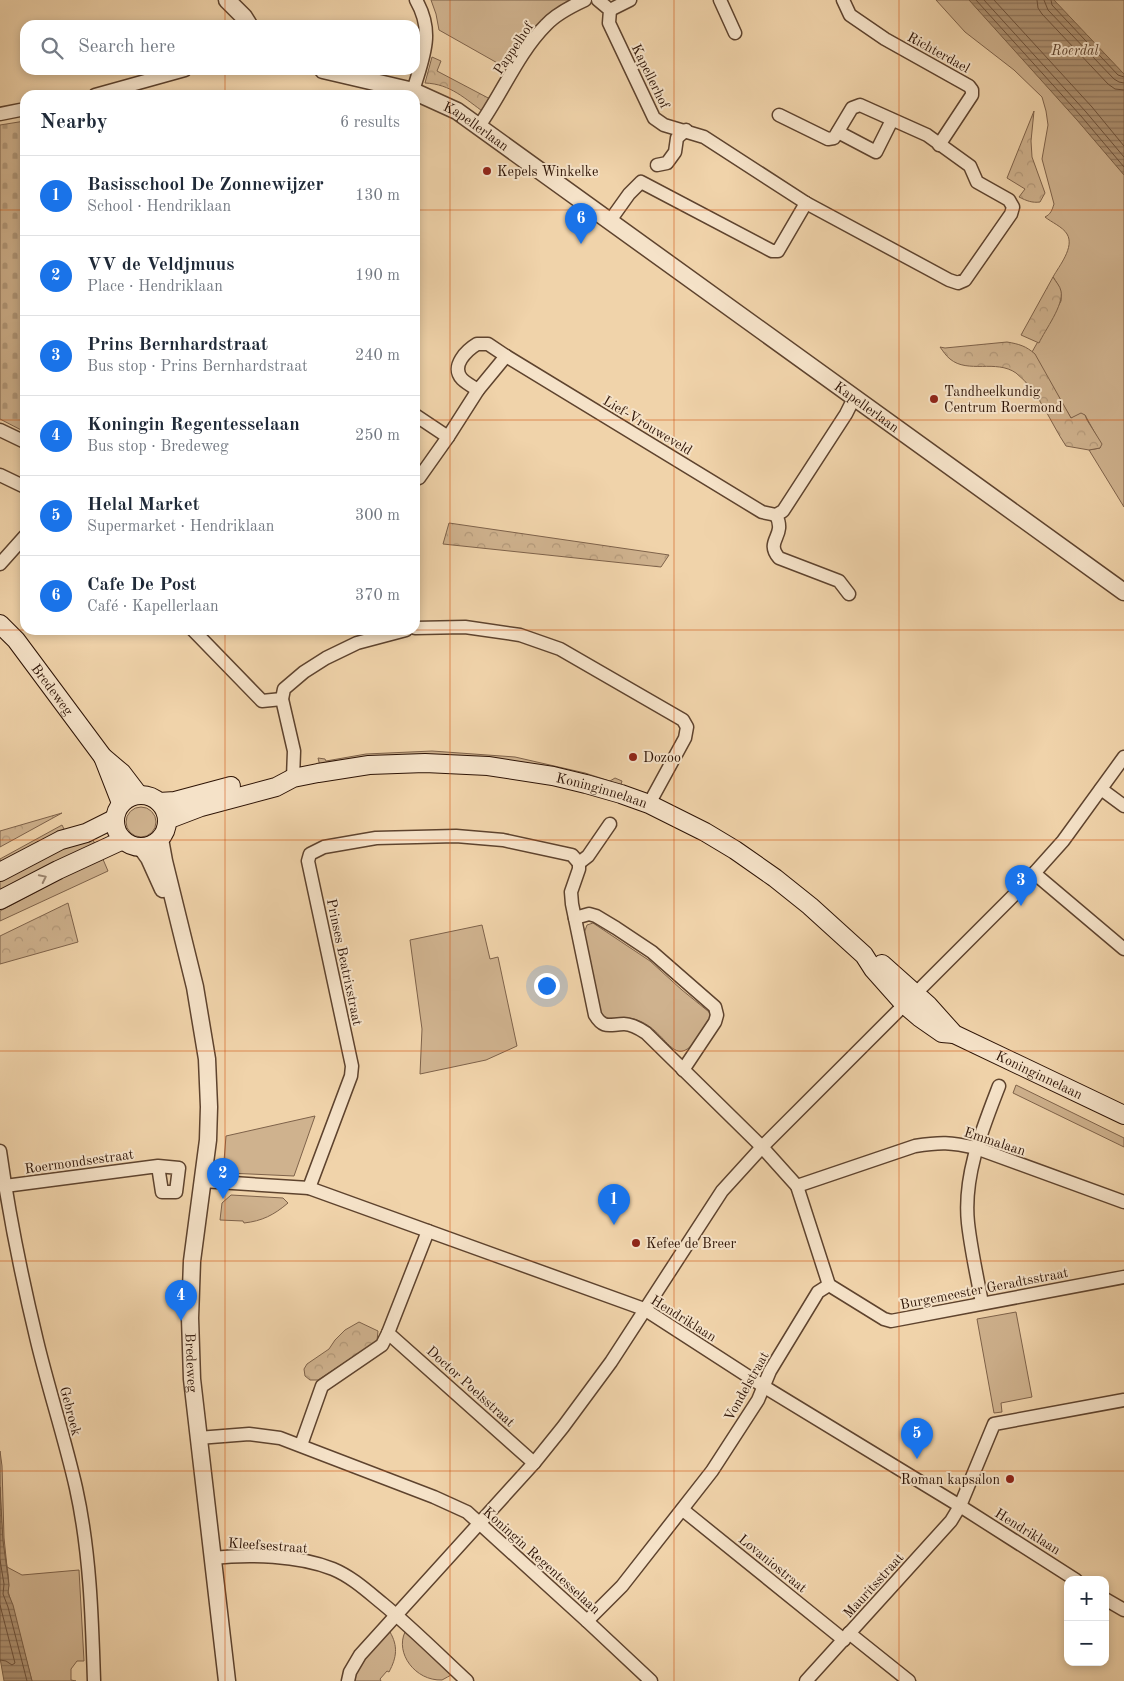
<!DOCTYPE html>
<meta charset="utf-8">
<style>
:root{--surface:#fff;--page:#f6f6f7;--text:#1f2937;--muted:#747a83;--line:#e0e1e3;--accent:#1a73e8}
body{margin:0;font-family:"Old Standard TT",serif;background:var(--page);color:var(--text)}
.controls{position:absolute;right:15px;bottom:15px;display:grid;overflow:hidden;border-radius:10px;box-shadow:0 2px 8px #0003}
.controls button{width:45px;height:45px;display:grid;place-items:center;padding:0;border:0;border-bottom:1px solid var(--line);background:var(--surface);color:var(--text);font:25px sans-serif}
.you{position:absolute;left:546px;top:985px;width:18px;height:18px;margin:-12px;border:4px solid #fff;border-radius:50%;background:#1a73e8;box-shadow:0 0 0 8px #1a73e833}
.badge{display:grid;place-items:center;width:32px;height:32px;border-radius:50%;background:var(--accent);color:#fff;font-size:16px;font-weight:700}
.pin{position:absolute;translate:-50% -41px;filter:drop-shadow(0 1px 2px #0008)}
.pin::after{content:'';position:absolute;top:26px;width:18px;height:15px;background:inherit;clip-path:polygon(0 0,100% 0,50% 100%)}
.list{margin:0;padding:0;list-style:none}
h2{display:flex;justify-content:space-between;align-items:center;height:65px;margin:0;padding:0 20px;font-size:21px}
h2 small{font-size:16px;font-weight:400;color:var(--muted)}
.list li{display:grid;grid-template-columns:32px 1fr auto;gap:15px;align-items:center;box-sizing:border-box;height:80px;padding:0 20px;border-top:1px solid var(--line)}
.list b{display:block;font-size:19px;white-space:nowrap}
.list p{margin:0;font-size:16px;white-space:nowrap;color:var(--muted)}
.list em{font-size:16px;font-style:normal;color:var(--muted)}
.icon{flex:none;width:28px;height:28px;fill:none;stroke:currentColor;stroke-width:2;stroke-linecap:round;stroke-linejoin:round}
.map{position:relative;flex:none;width:1124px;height:1681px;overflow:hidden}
.search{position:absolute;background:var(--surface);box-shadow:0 2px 8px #0003;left:20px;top:20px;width:400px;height:55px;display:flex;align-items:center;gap:12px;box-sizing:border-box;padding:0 18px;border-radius:15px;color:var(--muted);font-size:19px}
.panel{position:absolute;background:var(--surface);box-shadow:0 2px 8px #0003;left:20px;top:90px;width:400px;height:545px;border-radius:15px}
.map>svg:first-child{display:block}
.green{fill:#cfb28e;stroke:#7e624a}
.forest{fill:url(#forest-crowns);stroke:#7e624a}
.cemetery{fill:url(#cemetery-stones);stroke:#7e624a}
.water{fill:url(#water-rules);stroke:#7a5f46}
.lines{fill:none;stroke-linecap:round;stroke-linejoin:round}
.shore{stroke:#6e523c;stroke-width:1}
.minor-casing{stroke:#5e432e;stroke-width:15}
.tertiary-casing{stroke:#5e432e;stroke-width:19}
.secondary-casing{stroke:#2d1305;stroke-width:20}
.minor{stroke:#f5e2c8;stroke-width:12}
.tertiary{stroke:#f5e2c8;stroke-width:16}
.secondary{stroke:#f5e2c8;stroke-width:18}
.oneway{stroke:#9b8570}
.grid{fill:none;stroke:#cc4e0b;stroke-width:1;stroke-opacity:0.55}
.poi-dot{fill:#8f2418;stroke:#f5e2c8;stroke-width:2}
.labels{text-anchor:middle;stroke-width:4;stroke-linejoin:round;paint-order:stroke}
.street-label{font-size:14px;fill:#2d1305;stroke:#f5e2c8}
.park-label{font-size:14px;font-style:italic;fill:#5e432e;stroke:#f5e2c8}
.poi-label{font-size:14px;fill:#2d1305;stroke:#f5e2c8;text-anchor:start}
</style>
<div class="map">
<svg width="1124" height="1681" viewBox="0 0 1124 1681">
<defs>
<pattern id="forest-crowns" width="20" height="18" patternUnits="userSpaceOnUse" patternTransform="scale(1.25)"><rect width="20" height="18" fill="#cfb28e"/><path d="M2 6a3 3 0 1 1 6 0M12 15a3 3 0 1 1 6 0" fill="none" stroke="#b29879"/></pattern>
<pattern id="cemetery-stones" width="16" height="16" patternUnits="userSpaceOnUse" patternTransform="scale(1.25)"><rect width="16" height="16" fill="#cfb28e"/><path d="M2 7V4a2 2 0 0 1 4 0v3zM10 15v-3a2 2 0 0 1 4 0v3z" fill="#b29879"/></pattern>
<pattern id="water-rules" width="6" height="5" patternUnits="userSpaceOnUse" patternTransform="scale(1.25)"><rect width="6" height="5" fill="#ae9272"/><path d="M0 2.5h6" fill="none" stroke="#8e765c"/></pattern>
</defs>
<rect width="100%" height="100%" fill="#f0d3aa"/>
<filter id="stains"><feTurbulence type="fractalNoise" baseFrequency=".004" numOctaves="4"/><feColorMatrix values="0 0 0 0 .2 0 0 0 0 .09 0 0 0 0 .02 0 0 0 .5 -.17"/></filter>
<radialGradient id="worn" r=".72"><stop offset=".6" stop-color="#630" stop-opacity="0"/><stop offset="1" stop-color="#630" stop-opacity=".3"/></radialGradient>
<!-- green -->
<g class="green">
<polygon points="431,0 570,0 542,20 508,69 439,30 436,14"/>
<path d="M936 0H1124V507L1089 450 1100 448 1096 435 1085 415 1071 418 1032 352 1061 301C1062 291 1059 286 1053 277 1059 266 1075 247 1067 234 1063 227 1051 222 1045 217 1051 214 1052 210 1054 204L1042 159 1048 125 1046 111 1042 97 1014 70 965 32Z"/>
<polygon points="432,751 515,757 585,773 610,781 615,778 622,781 620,788 584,776 320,766 318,758 325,759 326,761 366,754"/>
<circle cx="141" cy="822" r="15"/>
<polygon points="62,825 66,833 0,868 0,859"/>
<polygon points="92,837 96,847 0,896 0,876 45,852"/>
<polygon points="102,857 108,871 0,921 0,911"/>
<path d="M593 923 650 961 682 990 709 1012 711 1017C672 1087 674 1030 634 1019 623 1016 610 1022 600 1014L584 933 587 925Z"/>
<polygon points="482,925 490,959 498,957 517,1046 486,1060 420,1074 422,1029 410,940"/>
<polygon points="1016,1085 1124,1138 1124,1147 1013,1093"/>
<polygon points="315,1116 294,1176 228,1173 224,1161 226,1136"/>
<path d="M231 1195 283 1198 288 1203C274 1215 262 1221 244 1223L243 1221 220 1220 222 1203Z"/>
<polygon points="1016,1312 1032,1397 1001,1403 1002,1412 994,1413 977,1319"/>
<path d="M0 1451 2 1466 4 1538 7 1567 22 1575 79 1570 84 1661H77L71 1669V1680L76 1681H32L8 1591C11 1579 4 1555 3 1541 0 1511 0 1481 0 1451Z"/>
<path d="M390 1632C398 1646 397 1657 389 1672L387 1671 380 1679 381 1681H354C359 1661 377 1646 390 1632Z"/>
<path d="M405 1632 453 1674C449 1676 446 1678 442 1680 415 1681 395 1653 405 1632Z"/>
</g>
<!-- forest -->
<g class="forest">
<path d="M432 57 441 61 437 71 492 100 485 113C465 99 451 84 425 83Z"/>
<path d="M1034 111 1031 141 1032 157 1045 193 1040 202C1032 203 1027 201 1019 197L1025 189 1007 178Z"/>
<path d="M1053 277C1056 282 1060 286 1061 291 1064 305 1045 330 1039 343L1021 335Z"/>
<path d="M1007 342C1019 344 1026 346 1035 354L1071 418 1081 413 1085 415 1087 420 1102 444 1100 448 1089 450 1066 446C1050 422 1039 391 1016 373 996 359 968 374 950 359 946 356 943 351 940 347L945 348Z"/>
<polygon points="449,523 669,555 661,567 443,544"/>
<polygon points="62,813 0,847 0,831"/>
<polygon points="68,903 78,942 0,964 0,936"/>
<polygon points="359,1322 378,1331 377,1341 318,1380 310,1380 305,1376 304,1369 307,1364 329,1349 335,1340 345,1330"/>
</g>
<!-- cemetery -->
<polygon class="cemetery" points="25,121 25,432 0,419 0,125"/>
<!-- water -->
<g class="water">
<polygon points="969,0 1054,0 1124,74 1124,175 1077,120"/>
<polygon points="0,1487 3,1541 9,1585 8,1593 13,1605 32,1681 4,1681 0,1658"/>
</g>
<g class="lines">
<!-- shore -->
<g class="shore">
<polyline points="976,0 1081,116 1124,167"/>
<polyline points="984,0 1086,112 1124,157"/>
<polyline points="994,0 1092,107 1124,146"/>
<polyline points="1037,0 1038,8 1042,14 1108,84 1115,89 1124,90"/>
<polyline points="1044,0 1048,10 1114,79 1119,82 1124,83"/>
<polyline points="1051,0 1052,5 1118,75 1124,77"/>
<polyline points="0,1560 4,1584 3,1594 8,1607 27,1681"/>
<polyline points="0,1605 15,1663 12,1665 6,1661 0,1660"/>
</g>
<!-- minor casing -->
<g class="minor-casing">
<g id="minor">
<polyline points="598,0 610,10 609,23 654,118 664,125 704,137 806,203 949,280 958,283 965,280 1011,214 1013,207 1009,200 977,182 970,166 927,135 860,105 852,108 834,138 828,139 779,115"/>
<polyline points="720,0 735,33"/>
<polyline points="843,0 850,15 885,39 969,86 972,90 972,95 939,145"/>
<polyline points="610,10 630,0"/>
<polyline points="95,95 185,70"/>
<path d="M408 95 413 91C423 57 435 33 416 0"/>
<polyline points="0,114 25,109"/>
<path d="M479 126C502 94 518 53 546 25 556 14 572 6 585 0"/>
<polyline points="838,132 876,152 892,120"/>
<polyline points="657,165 667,163 675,152 677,138 686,130"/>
<polyline points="609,222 629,194 641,182 772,251 778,251 806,203"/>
<path d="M477 344H488L506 356 478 390C473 387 466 383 462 379 450 366 467 350 477 344Z"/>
<polyline points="506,356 762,512 776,515 783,511 846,414 854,398"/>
<polyline points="415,415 448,437 419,478 415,479"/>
<polyline points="0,430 25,442"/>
<polyline points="448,437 478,390"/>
<polyline points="0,475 25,487"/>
<path d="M776 515C787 537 764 540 779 558L839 581 849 594"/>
<polyline points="0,564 25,536"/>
<polyline points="415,628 465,627 520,635 560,649 683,720 687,727 685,738 649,804"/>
<polyline points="193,630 262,701 282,699"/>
<polyline points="293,778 294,751 282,699 284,689 304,672 326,658 357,643 406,630"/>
<polyline points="1101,789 1124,806"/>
<path d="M579 863V869L571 892 572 904 595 1015C604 1030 610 1024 624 1024 632 1024 640 1029 646 1033L762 1147 797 1186 829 1285 818 1292 770 1371 758 1400 712 1471 622 1586 587 1621"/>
<polyline points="579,863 588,856 610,824"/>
<polyline points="1034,873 1124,949"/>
<polyline points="575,918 589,914 596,916 616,928 652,952 715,1007 717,1015 715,1022 683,1070"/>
<path d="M0 1151C9 1215 22 1279 37 1341 49 1391 65 1439 76 1488 90 1551 92 1617 94 1681"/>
<polyline points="202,1181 309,1188 644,1309 763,1386 960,1506 1076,1580"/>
<polyline points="5,1186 158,1166 162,1192 176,1192 179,1168 158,1166"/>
<path d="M797 1186 915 1146C940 1142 951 1142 976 1148L1124 1202"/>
<polyline points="309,1188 351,1076 352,1066 308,861 310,854 324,847 376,838 456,836 503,840 572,855 579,863"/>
<polyline points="829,1285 884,1319 891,1321 1124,1277"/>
<path d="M982 1303C977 1276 971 1250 968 1223 963 1176 982 1130 999 1086"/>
<polyline points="388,1333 534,1463"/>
<polyline points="198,1438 249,1434 280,1438 434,1497 467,1512 587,1621 651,1681"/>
<polyline points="301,1445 322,1386 382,1345 388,1333 428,1231"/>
<polyline points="683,1510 844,1640"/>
<path d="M212 1558C249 1554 298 1555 333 1569 352 1577 367 1591 383 1604 412 1628 439 1655 467 1681"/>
<polyline points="1105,1599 1124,1610"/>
<polyline points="849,1633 909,1681"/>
<polyline points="348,1681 350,1672 360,1655 534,1463 563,1427 611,1362 722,1191 762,1147 1020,889 1063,841 1124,757"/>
<polyline points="806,1681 951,1521 960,1506 994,1424 1124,1400"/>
</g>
</g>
<!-- tertiary casing -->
<g class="tertiary-casing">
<g id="tertiary">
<polyline points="227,0 244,17 249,25"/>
<path id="s1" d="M323 70 413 91 457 111 1124 592"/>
<path id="s2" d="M160 839 164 861 195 987 207 1059 209 1107 208 1140 192 1261 190 1318 192 1379 227 1681"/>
<polyline points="141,847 149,858 163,889"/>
</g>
</g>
<!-- secondary casing -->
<g class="secondary-casing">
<g id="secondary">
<path id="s3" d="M0 624 16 640 103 757 122 773 138 794"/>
<polyline points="103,757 121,803"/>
<circle cx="141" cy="821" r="26"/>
<polyline points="159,802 175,801 231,786"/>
<path id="s4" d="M167 820 201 807 276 787 293 778 318 773 369 765 425 763 488 766 553 776 586 784 621 794 649 804 705 832 735 850 775 878 810 906 864 955 873 969 905 1005 919 1017 942 1033 954 1034"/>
<polyline points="0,872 61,840 86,833 114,819"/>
<polyline points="0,900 58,870 123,840"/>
<path id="s5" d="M882 964 928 1005 954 1034 1124 1115"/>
</g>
</g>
<!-- minor -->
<use href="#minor" class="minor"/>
<!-- tertiary -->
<use href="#tertiary" class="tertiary"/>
<!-- secondary -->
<use href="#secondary" class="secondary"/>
</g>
<!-- one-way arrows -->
<defs><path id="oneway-chevron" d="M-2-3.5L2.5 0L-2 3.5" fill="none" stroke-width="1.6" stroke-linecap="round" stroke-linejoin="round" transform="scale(1.25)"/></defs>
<use class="oneway" href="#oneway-chevron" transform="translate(43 878) rotate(-26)"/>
<!-- grid -->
<path class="grid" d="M225 0V25M450 0V1681M674 0V1681M899 0V1681M225 70V95M0 210H25M415 210H1124M0 420H25M415 420H1124M0 630H1124M225 630V1681M0 840H1124M0 1051H1124M0 1261H1124M0 1471H1124"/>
<!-- markers -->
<g class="poi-dot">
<circle cx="487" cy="171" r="5"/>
<circle cx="934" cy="399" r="5"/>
<circle cx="633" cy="757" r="5"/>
<circle cx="636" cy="1243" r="5"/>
<circle cx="1010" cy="1479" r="5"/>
</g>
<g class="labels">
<!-- street labels -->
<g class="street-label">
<text transform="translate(513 48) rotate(-56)" y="5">Pappelhof</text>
<text transform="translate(939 52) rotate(29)" y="5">Richterdael</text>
<text transform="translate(651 76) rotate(64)" y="5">Kapellerhof</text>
<text dy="5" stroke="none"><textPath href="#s1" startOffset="165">Kapellerlaan</textPath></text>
<text dy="5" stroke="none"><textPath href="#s1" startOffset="646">Kapellerlaan</textPath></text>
<text transform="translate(648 425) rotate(31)" y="5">Lief-Vrouweveld</text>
<text dy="5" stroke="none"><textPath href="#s3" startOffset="84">Bredeweg</textPath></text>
<text dy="5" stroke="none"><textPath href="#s4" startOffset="446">Koninginnelaan</textPath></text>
<text transform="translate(345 962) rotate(78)" y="5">Prinses Beatrixstraat</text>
<text dy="5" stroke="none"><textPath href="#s5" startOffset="195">Koninginnelaan</textPath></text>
<text transform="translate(995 1141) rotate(18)" y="5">Emmalaan</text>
<text transform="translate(79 1161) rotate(-8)" y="5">Roermondsestraat</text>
<text transform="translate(984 1288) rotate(-11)" y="5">Burgemeester Geradtsstraat</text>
<text transform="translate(684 1318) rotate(32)" y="5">Hendriklaan</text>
<text dy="5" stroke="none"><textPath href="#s2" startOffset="530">Bredeweg</textPath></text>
<text transform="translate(471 1386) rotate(42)" y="5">Doctor Poelsstraat</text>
<text transform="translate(746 1386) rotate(-61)" y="5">Vondelstraat</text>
<text transform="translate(71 1411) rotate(75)" y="5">Gebroek</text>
<text transform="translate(1028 1531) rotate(32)" y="5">Hendriklaan</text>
<text transform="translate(268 1545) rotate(4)" y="5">Kleefsestraat</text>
<text transform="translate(542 1560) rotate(42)" y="5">Koningin Regentesselaan</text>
<text transform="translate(773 1563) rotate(39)" y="5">Lovaniostraat</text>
<text transform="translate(873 1585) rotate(-48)" y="5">Mauritsstraat</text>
</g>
<!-- park labels -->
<g class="park-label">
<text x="1075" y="55">Roerdal</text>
</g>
<!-- poi labels -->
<g class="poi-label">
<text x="497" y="176">Kepels Winkelke</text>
<text x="944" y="396">Tandheelkundig<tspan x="944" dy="16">Centrum Roermond</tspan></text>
<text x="643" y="762">Dozoo</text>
<text x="646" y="1248">Kefee de Breer</text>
<text x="1000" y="1484" text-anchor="end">Roman kapsalon</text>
</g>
</g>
<rect width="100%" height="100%" filter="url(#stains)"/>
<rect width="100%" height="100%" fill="url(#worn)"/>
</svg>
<div class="controls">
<button>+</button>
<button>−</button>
</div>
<div class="you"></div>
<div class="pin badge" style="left:614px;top:1225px">1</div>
<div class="pin badge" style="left:223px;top:1199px">2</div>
<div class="pin badge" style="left:1021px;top:906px">3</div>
<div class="pin badge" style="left:181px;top:1321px">4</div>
<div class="pin badge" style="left:917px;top:1459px">5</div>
<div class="pin badge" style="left:581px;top:244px">6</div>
<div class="search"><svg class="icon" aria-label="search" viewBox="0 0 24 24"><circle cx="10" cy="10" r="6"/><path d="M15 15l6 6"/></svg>Search here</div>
<section class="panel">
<h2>Nearby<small>6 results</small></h2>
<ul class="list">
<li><span class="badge">1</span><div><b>Basisschool De Zonnewijzer</b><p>School · Hendriklaan</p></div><em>130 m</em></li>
<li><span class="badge">2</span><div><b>VV de Veldjmuus</b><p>Place · Hendriklaan</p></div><em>190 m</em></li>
<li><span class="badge">3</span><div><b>Prins Bernhardstraat</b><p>Bus stop · Prins Bernhardstraat</p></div><em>240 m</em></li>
<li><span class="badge">4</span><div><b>Koningin Regentesselaan</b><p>Bus stop · Bredeweg</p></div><em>250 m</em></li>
<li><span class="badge">5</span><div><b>Helal Market</b><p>Supermarket · Hendriklaan</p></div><em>300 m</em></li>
<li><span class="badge">6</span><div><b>Cafe De Post</b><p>Café · Kapellerlaan</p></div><em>370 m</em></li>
</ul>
</section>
</div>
